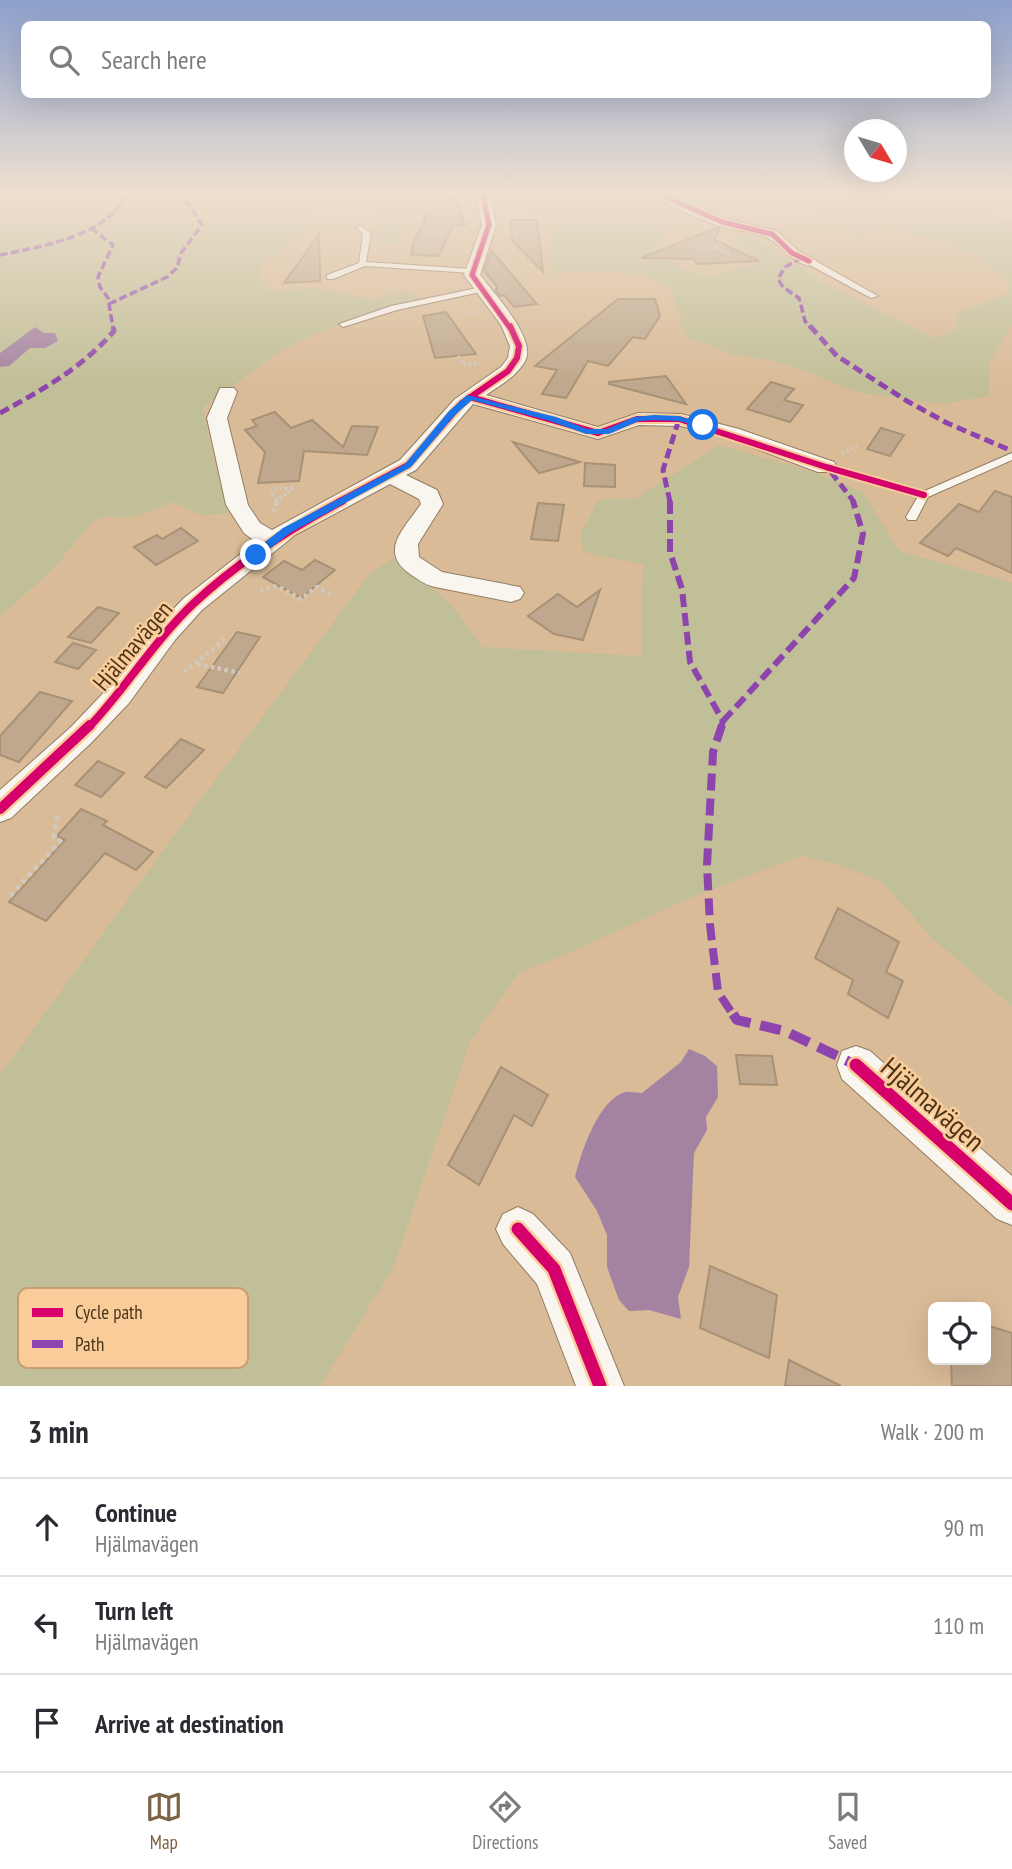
<!DOCTYPE html>
<meta charset="utf-8">
<style>
:root{--surface:#fff;--page:#f2f2f3;--text:#2b2b33;--muted:#7c7c81;--line:#e1e1e2;--accent:#7c6344}
body{margin:0;font-family:"PT Sans Narrow",sans-serif;background:var(--page);color:var(--text)}
.controls{position:absolute;right:21px;bottom:21px;display:grid;overflow:hidden;border-radius:10px;box-shadow:0 7px 28px #0002}
.controls button{width:63px;height:63px;display:grid;place-items:center;padding:0;border:0;border-bottom:2px solid var(--line);background:var(--surface);color:var(--text);font:35px sans-serif}
.compass{position:absolute;left:844px;top:119px;width:63px;height:63px;border-radius:50%;background:var(--surface);box-shadow:0 7px 28px #0002;rotate:128deg}
.stop{position:absolute;width:21px;height:21px;margin:-16px;border:5px solid #1a73e8;border-radius:50%;background:#fff}
.stop.end{background:#1a73e8;border-color:#fff;box-shadow:0 2px 7px #0008}
.list{margin:0;padding:0;list-style:none}
h2{display:flex;justify-content:space-between;align-items:center;height:91px;margin:0;padding:0 28px;font-size:30px}
h2 small{font-size:23px;font-weight:400;color:var(--muted)}
.list li{display:grid;grid-template-columns:46px 1fr auto;gap:21px;align-items:center;box-sizing:border-box;height:98px;padding:0 28px;border-top:2px solid var(--line)}
.list b{display:block;font-size:26px;white-space:nowrap}
.list p{margin:0;font-size:23px;white-space:nowrap;color:var(--muted)}
.list em{font-size:23px;font-style:normal;color:var(--muted)}
.icon{flex:none;width:38px;height:38px;fill:none;stroke:currentColor;stroke-width:2;stroke-linecap:round;stroke-linejoin:round}
.map{position:relative;flex:none;width:1012px;height:1386px;overflow:hidden}
.search{position:absolute;background:var(--surface);box-shadow:0 7px 28px #0002;left:21px;right:21px;top:21px;height:77px;display:flex;align-items:center;gap:18px;box-sizing:border-box;padding:0 24px;border-radius:10px;color:var(--muted);font-size:26px}
.sheet{height:385px;background:var(--surface)}
nav{display:flex;justify-content:space-around;align-items:center;box-sizing:border-box;height:98px;border-top:2px solid var(--line);background:var(--surface);font-size:19px;color:var(--muted)}
nav a{display:grid;justify-items:center;gap:4px}
nav .on{color:var(--accent)}
.map>svg:first-child{display:block}
.green{fill:#c1bf98}
.water{fill:#a483a2}
.building{fill:#bfa88d;stroke:#a89174;stroke-width:2}
.lines{fill:none;stroke-linecap:round;stroke-linejoin:round}
.lane-casing{stroke:#927d63;stroke-width:2}
.street-casing{stroke:#927d63;stroke-width:2}
.path-far3{stroke:#d2c9be;stroke-width:2.5;stroke-dasharray:2 2;stroke-linecap:butt}
.path-far2{stroke:#d2c9be;stroke-width:3.5;stroke-dasharray:2.5 2.5;stroke-linecap:butt}
.path-far1{stroke:#d2c9be;stroke-width:4.5;stroke-dasharray:3.5 3.5;stroke-linecap:butt}
.path{stroke:#d2c9be;stroke-width:5;stroke-dasharray:4.5 4.5;stroke-linecap:butt}
.lane{fill:#f9f5ef;fill-rule:evenodd}
.street{fill:#f9f5ef;fill-rule:evenodd}
.quiet-far4{stroke:#8e44ad;stroke-width:3.5;stroke-dasharray:8 3.5;stroke-linecap:butt}
.quiet-far3{stroke:#8e44ad;stroke-width:5;stroke-dasharray:10 5;stroke-linecap:butt}
.quiet-far2{stroke:#8e44ad;stroke-width:6;stroke-dasharray:13 6;stroke-linecap:butt}
.quiet-far1{stroke:#8e44ad;stroke-width:8;stroke-dasharray:17 8;stroke-linecap:butt}
.quiet{stroke:#8e44ad;stroke-width:10;stroke-dasharray:21 10;stroke-linecap:butt}
.cycleway-far4-casing{stroke:#facc99;stroke-width:8}
.cycleway-far3-casing{stroke:#facc99;stroke-width:10}
.cycleway-far2-casing{stroke:#facc99;stroke-width:12}
.cycleway-far1-casing{stroke:#facc99;stroke-width:15}
.cycleway-casing{stroke:#facc99;stroke-width:18}
.cycleway-far4{stroke:#d6006c;stroke-width:5}
.cycleway-far3{stroke:#d6006c;stroke-width:6}
.cycleway-far2{stroke:#d6006c;stroke-width:8}
.cycleway-far1{stroke:#d6006c;stroke-width:10}
.cycleway{stroke:#d6006c;stroke-width:13}
.route{fill:#1a73e8}
.labels{text-anchor:middle;stroke-width:5;stroke-linejoin:round;paint-order:stroke}
.street-label{font-size:24px;fill:#4a3418;stroke:#facc99}
.near-street-label{font-size:28px;fill:#4a3418;stroke:#facc99}
.key{fill:#facc99;stroke:#c59e72;stroke-width:2}
.key-label{font-size:19px;fill:#4a3418}
</style>
<div class="map">
<svg width="1012" height="1386" viewBox="0 0 1012 1386">
<rect width="100%" height="100%" fill="#d9bb97"/>
<!-- green -->
<g class="green">
<polygon points="0,191 412,191 424,200 423,214 405,223 397,235 401,242 378,243 380,234 375,223 379,213 360,206 313,207 317,223 260,266 262,282 270,291 317,288 371,300 408,291 419,299 321,331 274,355 203,408 216,471 225,478 223,491 230,513 201,515 172,502 137,517 102,517 91,523 54,568 0,617 0,367 9,366 30,348 45,348 44,333 35,327 0,353"/>
<path d="M491 191H702L710 214C686 221 668 227 656 250 700 285 711 276 761 262L731 239 741 234 762 241 821 281 935 338 956 329 958 313 1010 293 1007 280 970 252 894 228 859 236 790 204 826 191H967L988 212 1012 221V326L989 362V396L941 404 857 392 797 368 765 359 731 354 689 338 680 323 682 316C678 309 675 297 669 291 645 265 584 271 552 273L547 248 554 217 504 213Z"/>
<polygon points="719,445 820,474 863,492 899,551 1012,583 1012,1006 933,939 881,881 834,863 800,856 687,899 567,954 519,972 470,1042 393,1268 320,1386 0,1386 0,1075 195,807 369,575 398,554 454,608 482,647 641,656 643,564 583,552 581,533 599,499 635,499"/>
</g>
<!-- water -->
<g class="water">
<polygon points="35,327 44,333 55,333 58,341 45,348 30,348 9,366 0,367 0,353"/>
<path d="M689 1049 705 1056 717 1066 718 1097 706 1117 707 1130 694 1153 689 1267 678 1297 681 1319 649 1310 629 1311 619 1300 607 1267V1235L597 1211 575 1177C581 1153 598 1100 625 1092 629 1091 637 1093 642 1093L681 1062Z"/>
</g>
<!-- building -->
<g class="building">
<polygon points="430,191 448,191 450,200 456,199 465,225 453,225 439,256 411,255 413,243 424,222"/>
<polygon points="511,220 537,220 543,272 512,241"/>
<polygon points="716,228 720,229 714,240 759,261 697,264 694,259 641,258"/>
<polygon points="319,234 320,281 284,283 300,261"/>
<polygon points="491,250 500,261 537,304 514,307 504,295 500,296 496,291 497,286 484,271"/>
<polygon points="618,299 655,299 660,316 645,339 633,337 608,366 588,361 566,398 542,394 557,370 535,366"/>
<polygon points="446,312 476,354 435,358 423,316"/>
<polygon points="666,376 686,404 609,384 609,382"/>
<polygon points="771,382 794,389 784,400 803,405 790,422 747,409"/>
<polygon points="275,412 291,428 312,420 343,447 352,426 378,427 367,455 304,451 299,481 258,483 265,452 245,430 257,426 252,420"/>
<polygon points="881,428 904,435 890,456 867,449"/>
<polygon points="513,442 580,462 539,473"/>
<polygon points="585,463 615,465 615,487 584,486"/>
<polygon points="995,491 1012,497 1012,573 956,548 948,556 920,543 959,504 979,512"/>
<polygon points="538,503 564,505 558,541 531,539"/>
<polygon points="181,528 198,541 156,565 134,547 157,535 162,539"/>
<polygon points="315,560 335,570 301,598 263,577 284,561 302,570"/>
<polygon points="600,590 583,640 554,634 528,616 558,594 577,607"/>
<polygon points="98,607 119,613 91,643 68,637"/>
<polygon points="237,632 260,637 223,693 197,687"/>
<polygon points="73,643 96,650 78,669 55,662"/>
<polygon points="40,692 72,701 19,762 0,755 0,736"/>
<polygon points="181,739 204,750 166,788 145,777"/>
<polygon points="98,761 124,773 101,797 75,785"/>
<polygon points="81,809 107,821 103,825 153,852 136,870 105,853 46,921 9,902 65,840 57,836"/>
<polygon points="838,908 899,942 886,972 903,981 888,1018 848,994 853,980 815,958"/>
<polygon points="736,1055 772,1056 777,1085 740,1084"/>
<polygon points="501,1067 548,1095 532,1126 514,1115 479,1185 448,1165"/>
<polygon points="710,1266 777,1295 769,1358 700,1328"/>
<polygon points="986,1325 1012,1333 1012,1386 952,1386 951,1360 986,1360"/>
<polygon points="789,1360 841,1386 785,1386"/>
</g>
<g class="lines">
<!-- lane casing -->
<g class="lane-casing">
<g id="lane">
<polygon points="361,226 371,233 366,262 472,269 476,271 472,273 365,266 333,279 327,279 327,275 359,263 363,234 357,228"/>
<polygon points="806,259 812,259 878,296 871,298 806,263"/>
<polygon points="482,287 485,287 485,291 397,310 343,327 339,324 391,306"/>
<polygon points="1012,453 1012,460 928,497 916,520 908,520 906,517 920,493"/>
</g>
</g>
<!-- street casing -->
<g class="street-casing">
<g id="street">
<path d="M475 191H489L496 225 480 275C493 292 535 337 526 359 518 376 500 385 486 395L598 427 638 413 681 414 739 429 834 462 837 467 834 472H818L725 437 681 426 639 425 598 439 473 404 416 470 406 475 437 490 443 504 418 544 419 557 442 572 520 587 524 593 520 599 511 602 435 587C425 585 419 580 410 574 378 551 404 529 421 504L419 499 390 484 295 535 202 610 175 640 129 703 91 743 11 818 0 822V790L71 727 109 687 157 626 184 598 256 542 244 533 226 505 207 418 220 388H234L237 392 227 418 248 505 260 523 272 530 400 460 455 399 501 367 508 358 510 346 501 325 464 275 482 225Z"/>
<path d="M659 191H673V195L727 219 777 231 797 250 817 261 809 266C787 260 780 242 764 236 749 231 732 230 716 225 697 218 679 210 661 200Z"/>
<polygon points="856,1046 870,1051 1012,1176 1012,1225 997,1219 842,1079 837,1065 842,1051"/>
<polygon points="518,1207 533,1214 570,1253 624,1386 576,1386 537,1284 503,1244 496,1229 503,1214"/>
</g>
</g>
<!-- path-far3 -->
<g class="path-far3">
<polyline points="431,232 464,234"/>
<polyline points="506,235 522,230"/>
<polyline points="717,248 729,254"/>
<polyline points="701,251 714,249 725,240"/>
<polyline points="458,311 477,313"/>
</g>
<!-- path-far2 -->
<g class="path-far2">
<polyline points="458,356 463,364 479,363"/>
<polyline points="842,453 857,446"/>
<polyline points="277,500 271,492 273,489 293,488"/>
<polyline points="276,502 295,486"/>
</g>
<!-- path-far1 -->
<g class="path-far1">
<polyline points="273,512 277,501"/>
<polyline points="260,591 277,586 301,599 317,587 334,596"/>
<polyline points="197,664 240,673"/>
<polyline points="184,672 225,639"/>
</g>
<!-- path -->
<polyline class="path" points="10,896 60,841 54,838 58,815"/>
<!-- lane -->
<use href="#lane" class="lane"/>
<!-- street -->
<use href="#street" class="street"/>
<!-- quiet-far4 -->
<g class="quiet-far4">
<polyline points="91,228 113,245 98,277 100,287 108,298 113,328"/>
<path d="M0 255C40 247 113 235 127 191"/>
<polyline points="802,258 785,267 778,279 783,287 799,298 805,321 811,328"/>
<polyline points="109,304 167,277 177,268 181,253 202,225 190,206 174,191"/>
</g>
<!-- quiet-far3 -->
<g class="quiet-far3">
<polyline points="810,326 837,356 907,401 947,423 1012,451"/>
<path d="M0 413C42 390 82 368 114 331L113 326"/>
<polyline points="831,472 854,502"/>
<polyline points="670,502 663,470 679,419"/>
</g>
<!-- quiet-far2 -->
<g class="quiet-far2">
<polyline points="670,501 670,552 682,589 690,662 723,721 721,727"/>
<polyline points="723,721 854,578 863,534 853,501"/>
</g>
<!-- quiet-far1 -->
<polyline class="quiet-far1" points="722,725 713,752 707,865 710,925 718,992 734,1016"/>
<!-- quiet -->
<polyline class="quiet" points="733,1014 737,1020 785,1031 856,1065"/>
<!-- cycleway-far4 casing -->
<g class="cycleway-far4-casing">
<g id="cycleway-far4">
<polyline points="482,191 489,225 472,275 510,328"/>
<polyline points="666,191 666,197 722,222 772,234 792,253 809,261"/>
</g>
</g>
<!-- cycleway-far3 casing -->
<g class="cycleway-far3-casing">
<g id="cycleway-far3">
<polyline points="470,397 598,433 637,419 679,419 826,467 924,495"/>
<polyline points="338,502 408,465 462,403 508,371 517,358 519,346 510,326"/>
</g>
</g>
<!-- cycleway-far2 casing -->
<g class="cycleway-far2-casing">
<path id="cycleway-far2" d="M89 727C126 688 154 641 193 604 237 563 289 529 342 501"/>
</g>
<!-- cycleway-far1 casing -->
<g class="cycleway-far1-casing">
<polyline id="cycleway-far1" points="0,809 90,725"/>
</g>
<!-- cycleway casing -->
<g class="cycleway-casing">
<g id="cycleway">
<polyline points="856,1065 1012,1204"/>
<polyline points="518,1229 554,1269 600,1386"/>
</g>
</g>
<!-- cycleway-far4 -->
<use href="#cycleway-far4" class="cycleway-far4"/>
<!-- cycleway-far3 -->
<use href="#cycleway-far3" class="cycleway-far3"/>
<!-- cycleway-far2 -->
<use href="#cycleway-far2" class="cycleway-far2"/>
<!-- cycleway-far1 -->
<use href="#cycleway-far1" class="cycleway-far1"/>
<!-- cycleway -->
<use href="#cycleway" class="cycleway"/>
</g>
<!-- sky -->
<linearGradient id="sky" x2="0" y2="1"><stop stop-color="#8da0cc"/><stop offset="0.5" stop-color="#eee0d0"/><stop offset="1" stop-color="#eee0d0" stop-opacity="0"/></linearGradient>
<rect width="1012" height="385" fill="url(#sky)"/>
<!-- route -->
<polygon class="route" points="467,395 556,417 587,429 607,429 634,417 654,415 679,416 707,425 703,427 679,421 654,420 639,421 609,434 586,434 550,421 472,400 455,415 411,467 290,533 259,557 252,557 252,552 283,528 405,464 449,411"/>
<g class="labels">
<!-- street labels -->
<g class="street-label">
<text transform="translate(133 646) rotate(-50)" y="8">Hjälmavägen</text>
</g>
<!-- near-street labels -->
<g class="near-street-label">
<text transform="translate(933 1104) rotate(41)" y="10">Hjälmavägen</text>
</g>
</g>
<!-- legend -->
<rect x="18" y="1288" width="230" height="80" rx="10" class="key"/>
<rect x="32" y="1308" width="31" height="9" fill="#d6006c"/>
<rect x="32" y="1340" width="31" height="8" fill="#8e44ad"/>
<g class="key-label">
<text x="75" y="1319">Cycle path</text>
<text x="75" y="1351">Path</text>
</g>
</svg>
<div class="controls">
<button><svg class="icon" aria-label="locate" viewBox="0 0 24 24"><circle cx="12" cy="12" r="6"/><path d="M12 2v4M12 18v4M2 12h4M18 12h4"/></svg></button>
</div>
<svg class="compass" viewBox="-18 -18 36 36"><path d="M0-13l5 13h-10z" fill="#e53935"/><path d="M0 13l5-13h-10z" fill="#7c7c81"/></svg>
<div class="stop" style="left:703px;top:425px"></div>
<div class="stop end" style="left:256px;top:555px"></div>
<div class="search"><svg class="icon" aria-label="search" viewBox="0 0 24 24"><circle cx="10" cy="10" r="6"/><path d="M15 15l6 6"/></svg>Search here</div>
</div>
<section class="sheet">
<h2>3 min<small>Walk · 200 m</small></h2>
<ul class="list">
<li><svg class="icon" aria-label="ahead" viewBox="0 0 24 24"><path d="M12 20V5M6 11l6-6 6 6"/></svg><div><b>Continue</b><p>Hjälmavägen</p></div><em>90 m</em></li>
<li><svg class="icon" aria-label="left" viewBox="0 0 24 24"><path d="M17 20v-9H6M10 6l-5 5 5 5"/></svg><div><b>Turn left</b><p>Hjälmavägen</p></div><em>110 m</em></li>
<li><svg class="icon" aria-label="arrive" viewBox="0 0 24 24"><path d="M6 21V4h12l-3 4 3 4H6"/></svg><div><b>Arrive at destination</b></div></li>
</ul>
</section>
<nav>
<a class="on"><svg class="icon" aria-label="map" viewBox="0 0 24 24"><path d="M3 6l6-2 6 2 6-2v14l-6 2-6-2-6 2zM9 4v14M15 6v14"/></svg>Map</a>
<a><svg class="icon" aria-label="directions" viewBox="0 0 24 24"><path d="M12 3l9 9-9 9-9-9zM9 14v-3h6M13 9l2 2-2 2"/></svg>Directions</a>
<a><svg class="icon" aria-label="saved" viewBox="0 0 24 24"><path d="M7 4h10v16l-5-4-5 4z"/></svg>Saved</a>
</nav>
